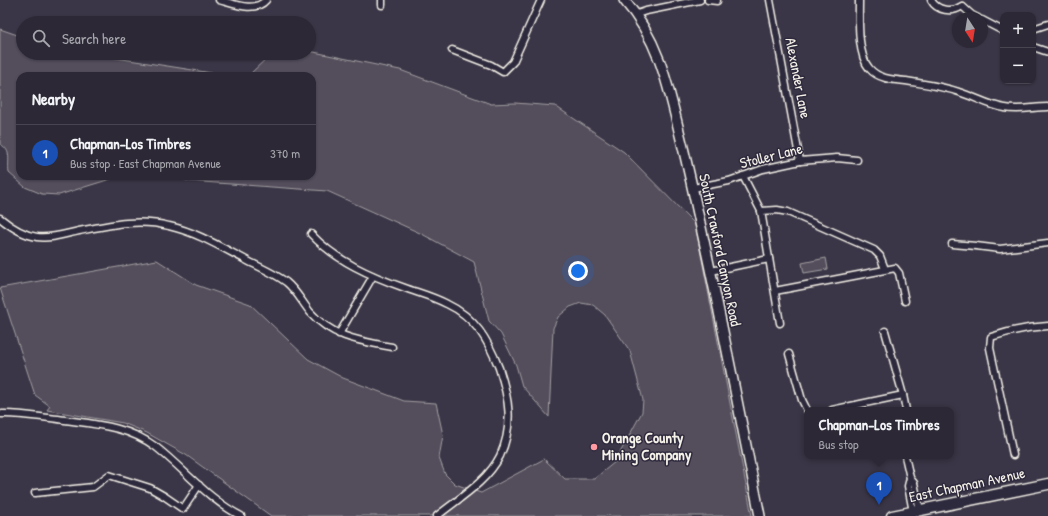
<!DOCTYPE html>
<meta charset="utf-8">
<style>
:root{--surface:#2c2835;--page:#383441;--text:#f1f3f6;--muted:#a6a6ad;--line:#484450;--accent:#db2777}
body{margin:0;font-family:"Patrick Hand",sans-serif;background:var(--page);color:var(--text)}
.controls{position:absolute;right:12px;top:12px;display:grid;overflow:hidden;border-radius:8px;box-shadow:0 1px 3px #0004}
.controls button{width:36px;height:36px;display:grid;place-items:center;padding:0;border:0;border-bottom:1px solid var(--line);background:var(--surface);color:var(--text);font:20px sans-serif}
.compass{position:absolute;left:952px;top:12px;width:36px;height:36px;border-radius:50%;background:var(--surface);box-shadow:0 1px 3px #0004;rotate:168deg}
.you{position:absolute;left:578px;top:271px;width:14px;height:14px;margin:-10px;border:3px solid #fff;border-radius:50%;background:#1a73e8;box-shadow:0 0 0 6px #1a73e833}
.badge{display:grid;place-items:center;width:26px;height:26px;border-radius:50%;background:var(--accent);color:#fff;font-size:13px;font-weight:700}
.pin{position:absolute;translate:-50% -33px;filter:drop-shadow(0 1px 2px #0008)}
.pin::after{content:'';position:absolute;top:21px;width:14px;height:12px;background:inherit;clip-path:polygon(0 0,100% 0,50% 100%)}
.popup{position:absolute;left:804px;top:407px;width:150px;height:52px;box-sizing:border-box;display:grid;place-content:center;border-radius:8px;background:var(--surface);filter:drop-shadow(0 1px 3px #0005);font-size:13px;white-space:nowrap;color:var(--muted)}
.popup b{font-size:15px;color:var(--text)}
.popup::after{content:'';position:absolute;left:50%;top:100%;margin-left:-8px;border:8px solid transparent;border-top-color:var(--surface)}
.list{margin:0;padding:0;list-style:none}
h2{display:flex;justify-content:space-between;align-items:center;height:52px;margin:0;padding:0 16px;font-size:17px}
h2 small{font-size:13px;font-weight:400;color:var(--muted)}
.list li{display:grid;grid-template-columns:26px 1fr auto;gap:12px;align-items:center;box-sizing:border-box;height:56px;padding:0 16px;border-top:1px solid var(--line)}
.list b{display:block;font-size:15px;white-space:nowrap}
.list p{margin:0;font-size:13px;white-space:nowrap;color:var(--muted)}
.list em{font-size:13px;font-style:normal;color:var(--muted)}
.icon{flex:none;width:22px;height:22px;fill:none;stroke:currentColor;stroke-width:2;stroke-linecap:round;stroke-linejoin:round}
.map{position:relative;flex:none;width:1048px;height:516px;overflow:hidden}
.search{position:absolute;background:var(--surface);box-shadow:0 1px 3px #0004;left:16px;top:16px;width:300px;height:44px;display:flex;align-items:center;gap:10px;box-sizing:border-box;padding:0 14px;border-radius:22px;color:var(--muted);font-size:15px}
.panel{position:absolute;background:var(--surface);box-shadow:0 1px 3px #0004;left:16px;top:72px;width:300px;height:108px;border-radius:12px}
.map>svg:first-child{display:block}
.green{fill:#534e5c;stroke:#a4a0a2}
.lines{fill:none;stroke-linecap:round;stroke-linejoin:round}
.minor-casing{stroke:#f4f1e8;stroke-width:9}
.secondary-casing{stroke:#f4f1e8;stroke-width:12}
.primary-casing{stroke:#f4f1e8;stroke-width:13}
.minor{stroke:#2f2a3d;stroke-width:6}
.secondary{stroke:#2f2a3d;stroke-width:9}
.primary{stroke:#2f2a3d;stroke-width:10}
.poi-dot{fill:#ff9aa2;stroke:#2f2a3d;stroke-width:1.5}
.labels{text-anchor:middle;stroke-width:3;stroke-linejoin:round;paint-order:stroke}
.street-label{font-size:15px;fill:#f4f1e8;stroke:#2f2a3d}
.poi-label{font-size:15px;font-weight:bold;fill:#f4f1e8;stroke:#2f2a3d;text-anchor:start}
</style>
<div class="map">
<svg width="1048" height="516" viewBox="0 0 1048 516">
<rect width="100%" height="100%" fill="#3b3647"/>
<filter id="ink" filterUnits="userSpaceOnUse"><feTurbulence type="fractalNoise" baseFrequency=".025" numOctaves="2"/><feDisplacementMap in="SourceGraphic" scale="8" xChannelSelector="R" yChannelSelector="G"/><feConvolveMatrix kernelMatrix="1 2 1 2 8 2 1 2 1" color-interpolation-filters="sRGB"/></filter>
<g filter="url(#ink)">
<!-- green -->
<g class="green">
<path d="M0 29 23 37V53H93L116 58 231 76H20V176H120L59 195 42 194 25 187 9 173C7 161 13 151 0 144Z"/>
<polygon points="309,51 400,70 491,104 515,103 555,106 624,152 695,224 752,516 271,516 186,455 147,433 123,423 47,410 50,406 35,395 0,288 157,260 196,285 250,304 308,359 343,378 404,401 436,403 443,435 439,458 445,474 455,484 481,493 544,459 565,479 594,479 615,462 642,412 643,400 630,351 605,315 593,305 581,303 570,307 558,317 553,328 549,417 522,386 516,365 501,334 489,321 474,262 422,234 327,191 189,181 173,176 312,176 312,76 248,76 272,53 309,53"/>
<polygon points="826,258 828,269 804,273 802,263"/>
</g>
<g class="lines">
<!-- minor casing -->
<g class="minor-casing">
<g id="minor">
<path d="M219 0C234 4 255 13 266 0"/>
<polyline points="382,0 382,5"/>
<polyline points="708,0 717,1"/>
<polyline points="770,0 800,161"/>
<path d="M859 0C859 18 857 54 869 68 878 79 893 80 906 81 924 84 942 86 959 92 975 97 990 106 1005 108 1019 111 1034 107 1048 107"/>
<path d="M931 0C937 11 952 13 962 6L972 15 978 18"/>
<polyline points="637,14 646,11 700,0"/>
<polyline points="982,20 1003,31"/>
<polyline points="1033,29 1048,24"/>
<polyline points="1033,47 1048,52"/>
<polyline points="452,50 491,65 503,72 513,62 541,0"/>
<polyline points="743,176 761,211 780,323"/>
<polyline points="693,188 729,181 763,169 800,161 837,158 857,160"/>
<polyline points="761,211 777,210 788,212 874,250 880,256 885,269"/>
<path d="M0 218C11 227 23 235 37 237 51 239 65 234 79 231 109 225 138 218 169 226 196 232 221 247 246 260 259 267 274 273 286 282 296 290 302 302 310 312 333 338 360 341 392 347"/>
<path d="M311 234C336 261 371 276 405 288 419 293 434 297 447 304 475 317 488 340 499 368 509 398 514 425 500 456 487 482 459 498 437 516"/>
<polyline points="952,244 976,246 1000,249 1048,243"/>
<polyline points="711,271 769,259"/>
<polyline points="775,291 895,268 899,273 905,301"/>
<polyline points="885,331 903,395 906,410"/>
<polyline points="339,334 373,276"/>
<polyline points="789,354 802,400 807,410"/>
<polyline points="832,410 903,395"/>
<path d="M0 414C19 413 38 417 58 419 92 424 127 425 156 447 184 469 208 499 241 516"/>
<path d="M1013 455 990 348 991 337C1009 331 1029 327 1048 326"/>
<polyline points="905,456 910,478 914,483 920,510"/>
<polyline points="910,478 908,486 913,512"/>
<polyline points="35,493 93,487 109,475 150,488 164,496 183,509 199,485"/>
</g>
</g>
<!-- secondary casing -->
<g class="secondary-casing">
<path id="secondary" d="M624 0C659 40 668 85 680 135 688 167 695 200 702 232 723 327 741 421 760 516"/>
</g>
<!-- primary casing -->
<g class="primary-casing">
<polyline id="primary" points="892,516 1048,484"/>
</g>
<!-- minor -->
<use href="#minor" class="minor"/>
<!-- secondary -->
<use href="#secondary" class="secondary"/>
<!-- primary -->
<use href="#primary" class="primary"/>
</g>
</g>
<!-- markers -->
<circle class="poi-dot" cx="594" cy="447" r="4"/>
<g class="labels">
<!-- street labels -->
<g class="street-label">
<text transform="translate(798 78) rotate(79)" y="5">Alexander Lane</text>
<text transform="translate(771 156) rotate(-14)" y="5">Stoller Lane</text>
<text transform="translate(720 250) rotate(78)" y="5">South Crawford Canyon Road</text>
<text transform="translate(967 485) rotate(-12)" y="5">East Chapman Avenue</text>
</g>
<!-- poi labels -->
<g class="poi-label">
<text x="602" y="443">Orange County<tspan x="602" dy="17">Mining Company</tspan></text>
</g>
</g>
</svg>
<div class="controls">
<button>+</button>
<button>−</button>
</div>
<svg class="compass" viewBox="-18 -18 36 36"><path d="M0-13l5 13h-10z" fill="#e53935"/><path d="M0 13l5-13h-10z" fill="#a6a6ad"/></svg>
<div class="you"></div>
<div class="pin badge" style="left:879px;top:505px;background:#1a4fb4">1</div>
<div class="popup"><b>Chapman-Los Timbres</b>Bus stop</div>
<div class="search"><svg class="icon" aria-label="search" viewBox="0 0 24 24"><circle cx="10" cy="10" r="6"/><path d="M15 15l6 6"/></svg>Search here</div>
<section class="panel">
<h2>Nearby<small></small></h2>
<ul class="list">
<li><span class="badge" style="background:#1a4fb4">1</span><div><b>Chapman-Los Timbres</b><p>Bus stop · East Chapman Avenue</p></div><em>370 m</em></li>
</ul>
</section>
</div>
